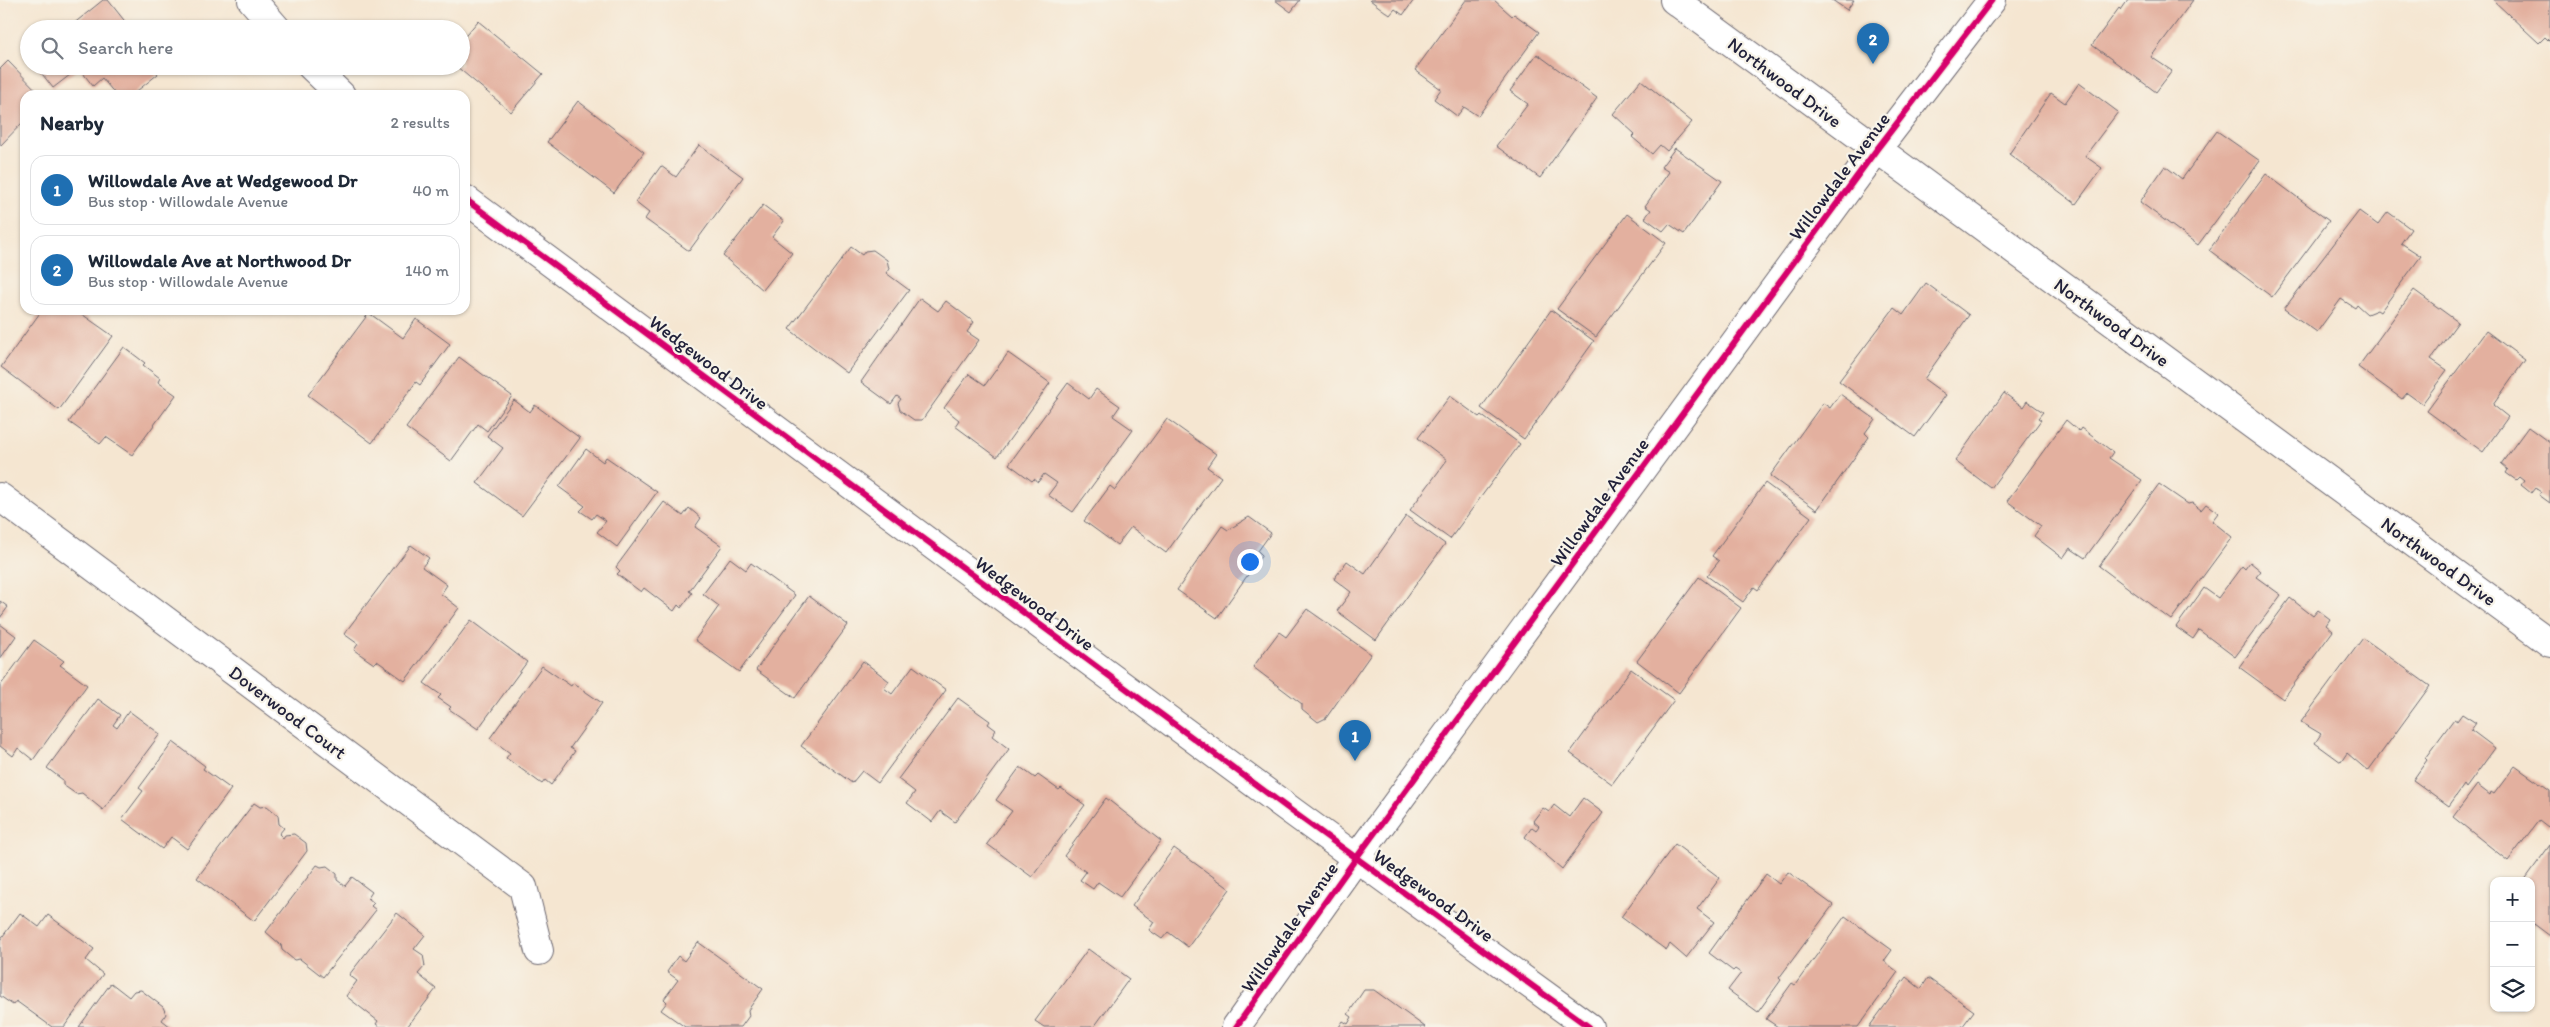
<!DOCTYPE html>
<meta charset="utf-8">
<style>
:root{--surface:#fff;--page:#f2f2f3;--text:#1f2937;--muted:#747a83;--line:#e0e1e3;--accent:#1f6fb2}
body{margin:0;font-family:Itim,sans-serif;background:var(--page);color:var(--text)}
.controls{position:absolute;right:15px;bottom:15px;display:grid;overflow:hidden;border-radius:10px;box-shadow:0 1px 4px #0004}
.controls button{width:45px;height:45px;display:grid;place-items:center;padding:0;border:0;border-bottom:1px solid var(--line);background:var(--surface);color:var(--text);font:25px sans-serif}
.you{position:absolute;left:1249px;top:561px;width:18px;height:18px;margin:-12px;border:4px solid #fff;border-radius:50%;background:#1a73e8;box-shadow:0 0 0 8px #1a73e833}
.badge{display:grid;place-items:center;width:32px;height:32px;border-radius:50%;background:var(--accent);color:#fff;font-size:16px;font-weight:700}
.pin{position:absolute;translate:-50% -41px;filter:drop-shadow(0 1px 2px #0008)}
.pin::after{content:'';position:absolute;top:26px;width:18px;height:15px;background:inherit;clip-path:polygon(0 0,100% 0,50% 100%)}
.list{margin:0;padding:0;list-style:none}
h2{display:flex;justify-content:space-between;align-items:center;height:65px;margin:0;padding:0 20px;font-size:21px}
h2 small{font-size:16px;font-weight:400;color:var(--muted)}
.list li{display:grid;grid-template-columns:32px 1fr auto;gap:15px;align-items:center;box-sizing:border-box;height:70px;margin:0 10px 10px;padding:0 10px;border:1px solid var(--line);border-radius:15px}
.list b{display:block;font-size:19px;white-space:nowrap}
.list p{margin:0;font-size:16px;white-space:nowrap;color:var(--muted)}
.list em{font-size:16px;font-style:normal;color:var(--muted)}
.icon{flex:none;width:28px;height:28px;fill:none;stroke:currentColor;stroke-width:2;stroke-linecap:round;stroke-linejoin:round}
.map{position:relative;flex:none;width:2550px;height:1027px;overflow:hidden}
.search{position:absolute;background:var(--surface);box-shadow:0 1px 4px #0004;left:20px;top:20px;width:450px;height:55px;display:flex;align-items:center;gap:12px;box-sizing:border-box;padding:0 18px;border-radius:28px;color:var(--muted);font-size:19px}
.panel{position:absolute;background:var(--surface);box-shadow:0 1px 4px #0004;left:20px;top:90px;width:450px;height:225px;border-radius:15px}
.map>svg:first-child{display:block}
.building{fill:#e3b09f}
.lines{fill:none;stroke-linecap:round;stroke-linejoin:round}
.minor-casing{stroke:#6c6770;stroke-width:30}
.minor{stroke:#fff;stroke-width:28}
.cycleway-casing{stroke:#f7f3e8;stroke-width:9}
.cycleway{stroke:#d6006c;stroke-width:6}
.labels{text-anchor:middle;stroke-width:4.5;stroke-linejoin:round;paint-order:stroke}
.street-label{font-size:19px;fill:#22223b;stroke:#f7f3e8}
</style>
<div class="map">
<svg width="2550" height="1027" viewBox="0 0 2550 1027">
<rect width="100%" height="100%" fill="#f7f3e8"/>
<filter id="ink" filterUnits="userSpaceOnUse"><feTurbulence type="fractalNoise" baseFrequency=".02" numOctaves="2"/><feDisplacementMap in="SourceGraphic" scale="10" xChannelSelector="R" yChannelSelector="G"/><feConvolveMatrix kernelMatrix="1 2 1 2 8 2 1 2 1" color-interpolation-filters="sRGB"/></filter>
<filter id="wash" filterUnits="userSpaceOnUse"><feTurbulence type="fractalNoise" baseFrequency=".0096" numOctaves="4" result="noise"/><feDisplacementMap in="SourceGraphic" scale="20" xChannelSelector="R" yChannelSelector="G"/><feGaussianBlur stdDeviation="1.12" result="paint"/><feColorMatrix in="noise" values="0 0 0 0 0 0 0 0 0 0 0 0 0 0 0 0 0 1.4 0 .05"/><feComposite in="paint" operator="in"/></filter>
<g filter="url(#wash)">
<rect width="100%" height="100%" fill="#f5e6d1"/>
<g id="blocks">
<!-- building -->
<g class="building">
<polygon points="103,0 108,0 131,29 67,29"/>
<polygon points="1275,0 1300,0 1291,12"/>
<polygon points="1370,0 1414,0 1403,15 1395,9 1390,15"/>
<polygon points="1466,0 1494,0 1512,16 1514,14 1539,32 1478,116 1464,107 1457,116 1434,99 1441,89 1415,70"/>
<polygon points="1832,0 1854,0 1847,10"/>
<polygon points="2128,0 2193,0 2151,57 2172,71 2156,92 2092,45 2119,8 2121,10"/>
<polygon points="2493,0 2550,0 2550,42 2545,37 2539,43"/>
<polygon points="478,21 543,74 511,112 456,66 461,66 461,41"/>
<polygon points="1537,54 1597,98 1540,178 1496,146 1528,104 1510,91"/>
<polygon points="8,61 41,95 25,95 25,120 0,146 0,69"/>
<polygon points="36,66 152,66 158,74 132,95 116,95 102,78 93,86 79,68 53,88"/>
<polygon points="1641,80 1692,122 1667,151 1660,145 1652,154 1632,137 1635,134 1613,114"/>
<polygon points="2079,83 2118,112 2085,156 2102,168 2076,204 2009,154 2051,93 2065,103"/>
<polygon points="578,101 644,152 614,193 547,142"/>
<polygon points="2217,131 2260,161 2198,245 2140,202 2165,166 2182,179"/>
<polygon points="699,145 743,177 689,251 645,219 649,213 635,202 661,166 676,177"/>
<polygon points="1675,148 1722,181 1684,234 1669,224 1663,231 1645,218 1651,210 1645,206 1669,172 1661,167"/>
<polygon points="2266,174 2329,221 2272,297 2209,250"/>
<polygon points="763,205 784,221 772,237 792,253 763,290 723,256"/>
<polygon points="2359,211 2378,225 2388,212 2411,229 2401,243 2421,256 2380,312 2377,310 2367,314 2357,305 2355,308 2341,299 2317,332 2284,309"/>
<polygon points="1627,214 1666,243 1596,337 1557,309"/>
<polygon points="851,247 862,255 865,251 873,250 887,260 889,269 886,273 909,290 847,373 789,329"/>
<polygon points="1926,283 1969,315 1924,379 1946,395 1915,437 1839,381 1894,308 1903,315"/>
<polygon points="2414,290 2458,322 2431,359 2447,370 2422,404 2407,393 2402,399 2358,367"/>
<polygon points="920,298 938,311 946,301 974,322 967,332 979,340 922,420 914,420 900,410 898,403 901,399 897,396 891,404 861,382"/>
<polygon points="42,310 76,310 113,336 59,410 1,367"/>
<polygon points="1551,310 1594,341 1524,439 1481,408"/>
<polygon points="369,313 403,338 416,319 450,344 420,385 416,382 372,443 308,395"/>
<polygon points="2486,331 2525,360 2493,405 2508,417 2483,452 2427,411"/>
<polygon points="124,347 145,363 143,365 160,378 158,382 176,395 132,455 106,437 100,444 69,422"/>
<polygon points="1008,353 1050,383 997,457 955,426 959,420 944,408 969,374 985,385"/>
<polygon points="459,357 512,396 487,431 478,424 451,461 406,428"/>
<polygon points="1068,383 1089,399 1096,389 1120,406 1113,416 1133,430 1073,512 1048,495 1057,483 1044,474 1038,482 1034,479 1032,481 1009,464"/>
<polygon points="2004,393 2023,407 2027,401 2043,412 2038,418 2041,420 1991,488 1955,461"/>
<polygon points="1840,394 1875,419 1865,433 1869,437 1817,510 1770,476 1823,403 1830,408"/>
<polygon points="1450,396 1479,417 1481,415 1520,444 1450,539 1410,510 1447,460 1418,438"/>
<polygon points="514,400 530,412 535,405 580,438 522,516 477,483 503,448 487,436"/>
<polygon points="1167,419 1216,454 1207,467 1221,477 1166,553 1131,527 1117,545 1084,521 1110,486 1115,490"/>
<polygon points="2066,420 2079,431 2081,428 2113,452 2109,458 2142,480 2085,558 2070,548 2063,558 2034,536 2041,526 2007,501"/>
<polygon points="2528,427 2550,443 2550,503 2539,495 2541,492 2535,488 2531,493 2521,485 2524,481 2519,477 2516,480 2506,473 2508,470 2501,464"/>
<polygon points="586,449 603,462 606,457 657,492 617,547 597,532 606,521 596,514 592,519 580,511 585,506 559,487"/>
<polygon points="1765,483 1811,517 1758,590 1754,587 1743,602 1707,576 1719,561 1712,556"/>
<polygon points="2159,484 2188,504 2192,503 2201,510 2206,504 2213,509 2218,513 2212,521 2232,537 2171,620 2099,566"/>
<polygon points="664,502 683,516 689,508 701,518 695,527 722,546 689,591 692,593 681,608 678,605 674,611 644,588 641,592 617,574 620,571 616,567"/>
<polygon points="1406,516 1445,544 1376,640 1337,611 1351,592 1334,579 1347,561 1365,574"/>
<polygon points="1249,517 1271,533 1258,551 1262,555 1217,618 1177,590 1222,526 1228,530"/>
<polygon points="411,545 429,558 422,567 447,585 441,594 459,608 405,681 377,661 374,664 354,650 358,644 344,634"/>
<polygon points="730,558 746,570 751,563 795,595 739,672 695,640 719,606 703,594"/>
<polygon points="2250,562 2261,571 2256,577 2281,595 2235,657 2199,630 2193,639 2176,627 2204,588 2218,598 2242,566 2245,569"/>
<polygon points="1699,577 1741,608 1679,693 1637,661"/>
<polygon points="809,596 848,625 795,698 756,670"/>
<polygon points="2290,598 2313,616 2318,610 2330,619 2326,625 2333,631 2283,699 2239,667"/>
<polygon points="0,601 8,607 0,618"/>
<polygon points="1307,609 1371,654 1326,718 1318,722 1302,709 1302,704 1253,667 1279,632 1286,637"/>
<polygon points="471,620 527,662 478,729 449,709 451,707 438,698 441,695 424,683"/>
<polygon points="0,624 16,636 0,659"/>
<polygon points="2363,638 2430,686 2368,771 2347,753 2341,762 2315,743 2321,734 2301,722"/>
<polygon points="34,640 64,661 60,665 87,685 33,760 18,748 13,756 0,746 0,686"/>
<polygon points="863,661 889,681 884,688 892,694 913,666 946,690 878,783 862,771 852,783 801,746"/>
<polygon points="542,666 571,686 573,683 602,703 570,748 575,751 551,785 545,780 542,784 506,758 510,753 490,738"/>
<polygon points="1631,669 1674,700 1612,784 1570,753"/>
<polygon points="958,698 990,721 988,724 996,730 992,736 1009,749 955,822 940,811 932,822 907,803 915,792 898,779"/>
<polygon points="98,699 120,715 113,725 117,728 129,711 160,734 103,810 82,793 76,794 63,785 63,780 47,768"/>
<polygon points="2462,714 2476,723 2471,730 2495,748 2466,788 2464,785 2449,806 2413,780 2427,760 2425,758 2454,719 2457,721"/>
<polygon points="173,742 205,766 203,769 231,789 187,849 171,837 162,849 122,819 143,791 139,788"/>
<polygon points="2515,766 2550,791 2550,824 2548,827 2539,820 2508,861 2453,817 2477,785 2490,795 2491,792 2494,794"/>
<polygon points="1020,767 1035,778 1038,775 1059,790 1061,788 1085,805 1032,877 987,844 1012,811 996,800"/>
<polygon points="1106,798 1161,841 1120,897 1098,882 1093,889 1080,880 1086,872 1064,856"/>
<polygon points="1583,798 1603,813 1562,869 1525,837 1532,827 1536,830 1539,826 1533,821 1543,808 1549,812 1554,805 1569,817"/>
<polygon points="254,803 260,807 267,806 278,815 279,824 284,828 279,834 283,838 285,835 294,834 306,843 307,851 254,921 197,878"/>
<polygon points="1675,844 1720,878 1697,909 1714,922 1686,958 1670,944 1666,950 1621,917"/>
<polygon points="2550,845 2550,936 2534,924 2531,928 2531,881 2524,881"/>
<polygon points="1174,848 1230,889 1188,947 1168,932 1162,939 1149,930 1154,922 1132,906"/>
<polygon points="317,865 321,867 327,866 337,874 337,880 345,886 352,877 372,892 368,898 374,903 371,906 376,910 323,977 300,959 294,960 282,950 281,945 266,932"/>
<polygon points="1788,872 1833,905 1779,978 1781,980 1758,1012 1728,990 1741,973 1735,969 1733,971 1709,953 1766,874 1779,884"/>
<polygon points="20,913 39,927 48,915 94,949 86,960 103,974 64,1027 52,1027 16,1001 13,1005 0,996 0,940"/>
<polygon points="397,913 425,935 414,949 423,955 425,966 418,974 436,989 407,1027 380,1027 376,1024 378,1021 346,996 357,981 349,975"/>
<polygon points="1845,916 1892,950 1884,961 1898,972 1858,1027 1778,1027 1766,1019 1792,983 1795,985"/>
<polygon points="698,942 763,989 748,1010 749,1016 741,1027 685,1027 661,1010 667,1002 664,999 678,980 667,972 678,956 684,961"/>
<polygon points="1088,949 1129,979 1094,1027 1044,1027 1035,1021"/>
<polygon points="1906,977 1921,989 1928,978 1974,1011 1962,1027 1869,1027"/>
<polygon points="111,983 129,997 134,991 141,990 163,1007 166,1014 162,1020 171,1027 79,1027"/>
<polygon points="1364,990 1374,990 1425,1027 1339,1027 1343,1021 1348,1024 1352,1017 1348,1014"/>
</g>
</g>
</g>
<g filter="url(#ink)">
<use href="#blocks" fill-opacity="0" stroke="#6c6770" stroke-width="1"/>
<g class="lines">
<!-- minor casing -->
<g class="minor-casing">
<g id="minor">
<polyline points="252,0 277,29"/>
<polyline points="1674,0 2550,643"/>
<polyline points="311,66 341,95"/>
<polyline points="465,199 1293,812 1589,1027"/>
<polyline points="0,497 523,887 539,951"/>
<polyline points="1236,1027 1357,857 1877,149 1992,0"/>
</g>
</g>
<!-- minor -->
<use href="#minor" class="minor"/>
<!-- cycleway casing -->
<g class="cycleway-casing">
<g id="cycleway">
<polyline points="465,199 1293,812 1589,1027"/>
<polyline points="1236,1027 1357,857 1877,149 1992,0"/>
</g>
</g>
<!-- cycleway -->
<use href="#cycleway" class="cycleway"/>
</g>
</g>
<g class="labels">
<!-- street labels -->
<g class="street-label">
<text transform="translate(1785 82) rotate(37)" y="7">Northwood Drive</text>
<text transform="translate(1839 176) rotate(-53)" y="7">Willowdale Avenue</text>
<text transform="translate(2112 322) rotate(36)" y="7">Northwood Drive</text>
<text transform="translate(709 362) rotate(37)" y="7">Wedgewood Drive</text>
<text transform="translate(1599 502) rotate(-54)" y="7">Willowdale Avenue</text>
<text transform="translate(2439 561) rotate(36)" y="7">Northwood Drive</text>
<text transform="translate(1035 603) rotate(37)" y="7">Wedgewood Drive</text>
<text transform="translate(288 712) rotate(37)" y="7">Doverwood Court</text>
<text transform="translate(1434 895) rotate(36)" y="7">Wedgewood Drive</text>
<text transform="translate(1289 927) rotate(-55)" y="7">Willowdale Avenue</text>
</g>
</g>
</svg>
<div class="controls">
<button>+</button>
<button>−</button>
<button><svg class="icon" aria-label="layers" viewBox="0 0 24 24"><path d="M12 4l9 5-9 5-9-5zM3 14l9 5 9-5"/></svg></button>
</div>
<div class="you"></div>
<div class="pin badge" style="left:1355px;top:761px">1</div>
<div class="pin badge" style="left:1873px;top:64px">2</div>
<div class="search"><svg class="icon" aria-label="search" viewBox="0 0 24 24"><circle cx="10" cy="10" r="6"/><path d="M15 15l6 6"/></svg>Search here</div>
<section class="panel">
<h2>Nearby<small>2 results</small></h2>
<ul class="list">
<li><span class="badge">1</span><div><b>Willowdale Ave at Wedgewood Dr</b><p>Bus stop · Willowdale Avenue</p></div><em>40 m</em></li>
<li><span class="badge">2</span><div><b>Willowdale Ave at Northwood Dr</b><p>Bus stop · Willowdale Avenue</p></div><em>140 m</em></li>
</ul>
</section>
</div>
